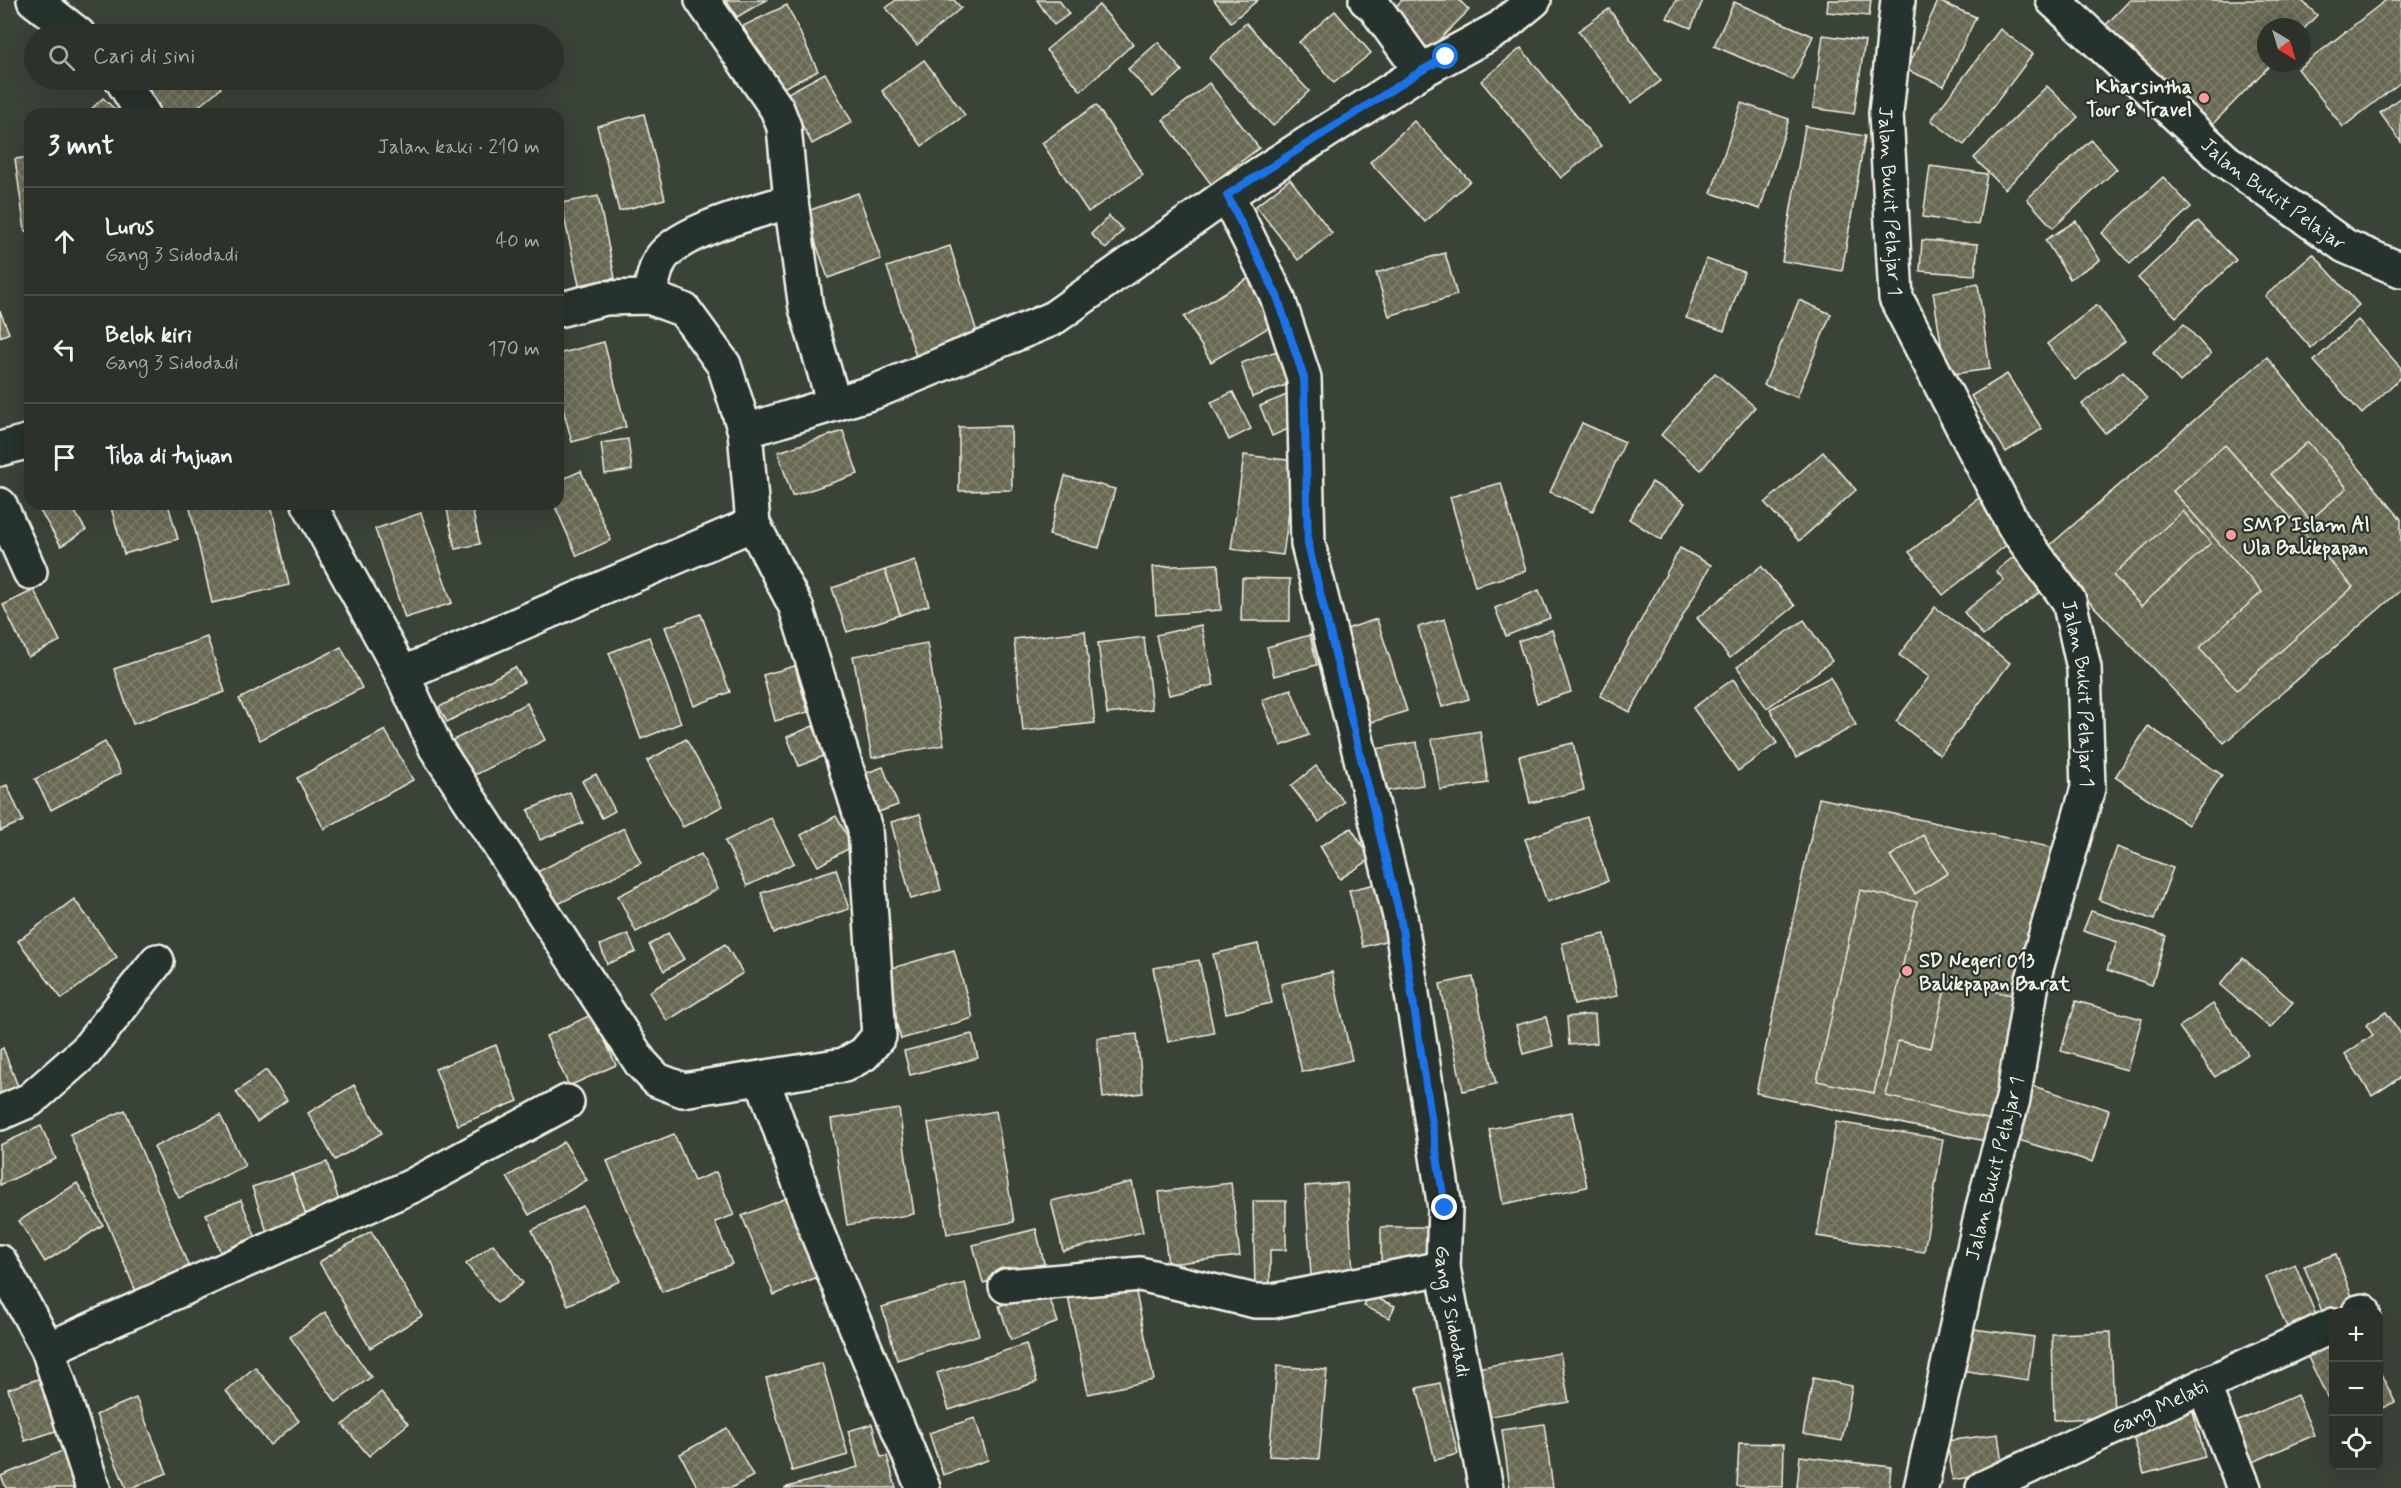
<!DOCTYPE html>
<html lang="id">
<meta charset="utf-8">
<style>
:root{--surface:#2c322a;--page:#383e36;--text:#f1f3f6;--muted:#a6aaa8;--line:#484d47}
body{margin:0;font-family:Mynerve,sans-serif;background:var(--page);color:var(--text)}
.controls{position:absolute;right:18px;bottom:18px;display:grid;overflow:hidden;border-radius:12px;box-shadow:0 6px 24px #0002}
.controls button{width:54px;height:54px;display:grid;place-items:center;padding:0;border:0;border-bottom:2px solid var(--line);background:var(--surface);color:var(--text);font:30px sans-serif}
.compass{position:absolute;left:2257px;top:18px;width:54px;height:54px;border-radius:50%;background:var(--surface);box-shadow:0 6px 24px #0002;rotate:142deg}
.stop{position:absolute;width:18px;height:18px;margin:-14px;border:4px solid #1a73e8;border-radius:50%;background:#fff}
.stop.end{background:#1a73e8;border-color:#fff;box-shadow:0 2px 6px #0008}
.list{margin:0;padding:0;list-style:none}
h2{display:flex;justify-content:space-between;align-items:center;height:78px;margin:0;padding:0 24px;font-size:26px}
h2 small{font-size:20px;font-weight:400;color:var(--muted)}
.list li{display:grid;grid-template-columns:39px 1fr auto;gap:18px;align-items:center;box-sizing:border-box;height:108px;padding:0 24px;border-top:2px solid var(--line)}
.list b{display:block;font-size:22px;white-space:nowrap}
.list p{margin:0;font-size:20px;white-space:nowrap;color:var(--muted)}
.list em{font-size:20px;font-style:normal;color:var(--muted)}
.icon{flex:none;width:33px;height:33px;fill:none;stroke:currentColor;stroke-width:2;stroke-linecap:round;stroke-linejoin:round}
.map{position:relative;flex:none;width:2401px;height:1488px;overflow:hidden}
.search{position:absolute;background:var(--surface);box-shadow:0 6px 24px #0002;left:24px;top:24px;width:540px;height:66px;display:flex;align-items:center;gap:15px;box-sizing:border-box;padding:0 21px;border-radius:33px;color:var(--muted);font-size:22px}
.panel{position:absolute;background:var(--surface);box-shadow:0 6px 24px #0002;left:24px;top:108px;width:540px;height:402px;border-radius:18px}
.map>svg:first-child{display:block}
.building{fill:url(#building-cross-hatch);stroke:#f4f1e8;stroke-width:1.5}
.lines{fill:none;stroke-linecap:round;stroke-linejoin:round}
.minor-casing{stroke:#f4f1e8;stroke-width:38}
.minor{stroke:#26332d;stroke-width:33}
.route{stroke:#1a73e8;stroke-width:8}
.poi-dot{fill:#ff9aa2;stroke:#26332d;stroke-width:2}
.labels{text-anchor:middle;stroke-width:4.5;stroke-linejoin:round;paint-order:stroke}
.poi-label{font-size:20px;font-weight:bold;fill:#f4f1e8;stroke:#26332d;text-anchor:start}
.street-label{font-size:20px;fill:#f4f1e8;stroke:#26332d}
</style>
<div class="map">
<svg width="2401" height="1488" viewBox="0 0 2401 1488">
<defs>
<pattern id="building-cross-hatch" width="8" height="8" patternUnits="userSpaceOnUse" patternTransform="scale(1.5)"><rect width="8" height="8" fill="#696853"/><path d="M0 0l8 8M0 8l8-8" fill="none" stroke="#7f7e6c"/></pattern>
</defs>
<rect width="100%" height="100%" fill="#3a4338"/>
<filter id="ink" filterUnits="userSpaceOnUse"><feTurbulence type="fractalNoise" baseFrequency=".0167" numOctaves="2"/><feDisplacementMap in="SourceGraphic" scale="12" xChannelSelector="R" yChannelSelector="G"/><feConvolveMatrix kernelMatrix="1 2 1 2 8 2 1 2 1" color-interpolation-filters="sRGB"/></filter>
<g filter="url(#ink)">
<!-- building -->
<g class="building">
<polygon points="726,0 766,0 737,17"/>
<polygon points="896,0 954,0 961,8 917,45 886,8"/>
<polygon points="1037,0 1059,0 1069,14 1054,25"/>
<polygon points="1214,0 1258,0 1231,22"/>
<polygon points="1402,0 1459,0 1469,10 1429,50 1391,11"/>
<polygon points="1676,0 1703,0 1691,28 1667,18"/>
<polygon points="1828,0 1871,0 1869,16 1827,12"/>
<polygon points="2130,0 2301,0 2317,15 2302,31 2302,27 2266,27 2266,63 2272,63 2205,132 2100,31"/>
<polygon points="2386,0 2401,0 2401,82 2343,127 2298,69"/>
<polygon points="1938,1 1976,17 1944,86 1907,70"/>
<polygon points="1734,2 1813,36 1793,80 1714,46"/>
<polygon points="787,5 818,71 775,92 743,26"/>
<polygon points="1099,5 1133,44 1081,91 1046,50"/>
<polygon points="1609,9 1661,81 1631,103 1578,31"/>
<polygon points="1335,11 1371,53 1334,83 1299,42"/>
<polygon points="1246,23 1309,91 1273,126 1209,58"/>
<polygon points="2000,29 2033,54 1964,145 1931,120"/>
<polygon points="1823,35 1865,41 1854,114 1813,108"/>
<polygon points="1158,42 1182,71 1153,97 1128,69"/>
<polygon points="1521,48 1601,146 1561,178 1481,81"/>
<polygon points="924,60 965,115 922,146 882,91"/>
<polygon points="825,73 852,122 812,144 786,94"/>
<polygon points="130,80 214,80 221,88 189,114 158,114"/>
<polygon points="1209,83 1259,148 1211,184 1163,120"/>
<polygon points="2047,86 2078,117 2005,189 1974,158"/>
<polygon points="2401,97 2401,142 2380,113"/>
<polygon points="103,98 120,114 86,114"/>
<polygon points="1741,103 1789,119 1760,209 1711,193"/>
<polygon points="1096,105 1143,175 1088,212 1042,143"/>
<polygon points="644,114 665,199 619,211 597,126"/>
<polygon points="1414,121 1470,181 1425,222 1370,162"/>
<polygon points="1805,126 1865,136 1842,271 1782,261"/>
<polygon points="2091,140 2117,169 2053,228 2027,199"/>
<polygon points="30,157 30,231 25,231 15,159"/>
<polygon points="1930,166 1987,174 1978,225 1923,217"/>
<polygon points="2163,177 2191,207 2130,264 2102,233"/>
<polygon points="1290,179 1332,233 1298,260 1256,206"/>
<polygon points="858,193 881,259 828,278 805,212"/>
<polygon points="598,196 615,278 579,285 561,203"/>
<polygon points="1109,216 1123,230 1106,249 1091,234"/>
<polygon points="2076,221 2100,260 2070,279 2045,240"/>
<polygon points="2198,221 2236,260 2176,317 2138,278"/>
<polygon points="1922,240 1978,244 1975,275 1920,271"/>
<polygon points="950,246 980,342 918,362 887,267"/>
<polygon points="1445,253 1457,295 1389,316 1376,273"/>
<polygon points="2313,254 2359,305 2311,348 2265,296"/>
<polygon points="1706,259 1744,272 1724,331 1686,318"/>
<polygon points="1254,275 1281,320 1211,362 1184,317"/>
<polygon points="1978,284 1990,369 1946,375 1933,292"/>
<polygon points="1799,300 1831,314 1797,397 1764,385"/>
<polygon points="2097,305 2125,341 2075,380 2047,344"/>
<polygon points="0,311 9,333 0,337"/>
<polygon points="2358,320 2401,368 2401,377 2362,414 2314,361"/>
<polygon points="2184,324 2211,354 2180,382 2153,352"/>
<polygon points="604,342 626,427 572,442 558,390 558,354"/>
<polygon points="1280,350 1292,383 1252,397 1241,363"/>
<polygon points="2267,357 2401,519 2401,590 2224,743 2042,552"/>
<polygon points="2123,371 2147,399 2105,433 2082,404"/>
<polygon points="1715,373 1755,407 1701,470 1661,435"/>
<polygon points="2007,374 2042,429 2006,452 1971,396"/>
<polygon points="1233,392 1251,429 1229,440 1211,402"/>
<polygon points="1289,394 1302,423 1272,436 1260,406"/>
<polygon points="1582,423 1625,442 1593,511 1550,492"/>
<polygon points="1011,426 1012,490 959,491 959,427"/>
<polygon points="843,431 858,474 792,496 778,452"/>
<polygon points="628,439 632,470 605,474 601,443"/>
<polygon points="2308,442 2347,488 2310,520 2271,474"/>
<polygon points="2225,445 2353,587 2237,690 2199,648 2262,592 2173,491"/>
<polygon points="1823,452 1856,490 1799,541 1765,503"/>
<polygon points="1244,455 1296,461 1283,555 1231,549"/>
<polygon points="581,471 611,540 577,556 554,504 558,504 558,481"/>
<polygon points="1065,476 1115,489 1099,548 1049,535"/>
<polygon points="1652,482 1685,503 1661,540 1629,519"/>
<polygon points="1501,483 1526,571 1475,586 1450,497"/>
<polygon points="1980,497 2014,539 1943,595 1909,552"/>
<polygon points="36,504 70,504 86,530 61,546"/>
<polygon points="110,504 168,504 178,539 124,554"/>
<polygon points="189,504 271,504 289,585 212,603"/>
<polygon points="446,504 471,504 480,544 455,549"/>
<polygon points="2183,511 2211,543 2141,606 2113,575"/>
<polygon points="421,513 452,603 405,618 375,529"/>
<polygon points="1680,548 1711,565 1630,712 1600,696"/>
<polygon points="2022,550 2049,585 1983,636 1964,612 2004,580 1996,571"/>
<polygon points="915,560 929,605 900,615 885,570"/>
<polygon points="1218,564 1221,610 1156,615 1153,567"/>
<polygon points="1761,566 1795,606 1730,658 1697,618"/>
<polygon points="885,570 900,615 847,632 832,588"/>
<polygon points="1242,578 1290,579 1290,621 1241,621"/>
<polygon points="34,590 60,641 28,657 3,605"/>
<polygon points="1539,590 1550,618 1506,636 1495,608"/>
<polygon points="1935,607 2010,663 1940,755 1896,721 1929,677 1899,655"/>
<polygon points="701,614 730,692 694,706 665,627"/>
<polygon points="1377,619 1407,711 1369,723 1340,631"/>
<polygon points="1445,619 1469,699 1442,707 1418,627"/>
<polygon points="1804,620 1832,661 1767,708 1737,667"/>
<polygon points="1201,625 1214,685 1169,695 1156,635"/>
<polygon points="1552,630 1571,692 1537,703 1518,641"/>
<polygon points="1085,631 1095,723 1023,731 1014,639"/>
<polygon points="1310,635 1317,665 1274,676 1267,647"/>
<polygon points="207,637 225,692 133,724 114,669"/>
<polygon points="649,637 681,723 641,739 609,653"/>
<polygon points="1144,637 1152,709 1107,714 1098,643"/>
<polygon points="927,643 944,745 872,758 853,656"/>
<polygon points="341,647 362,688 260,740 239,699"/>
<polygon points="795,666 808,712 775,721 763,675"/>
<polygon points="515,667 524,682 447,722 439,707"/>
<polygon points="1830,677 1856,725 1796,758 1770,709"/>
<polygon points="1733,679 1777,743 1738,771 1693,708"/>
<polygon points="1291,689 1309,735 1281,746 1262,700"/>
<polygon points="527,703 545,740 467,779 449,742"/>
<polygon points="813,726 826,755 799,766 787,737"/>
<polygon points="2148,726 2222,775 2188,825 2115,777"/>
<polygon points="385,730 413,780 324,829 297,778"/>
<polygon points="1480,731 1488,783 1440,790 1432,739"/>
<polygon points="686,739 723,806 683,827 647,761"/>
<polygon points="105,742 121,773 51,810 35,779"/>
<polygon points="1417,742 1423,785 1381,792 1375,749"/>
<polygon points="1573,743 1584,790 1530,803 1519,756"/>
<polygon points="1316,766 1344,802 1319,822 1291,786"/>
<polygon points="883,767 898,805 876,813 861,775"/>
<polygon points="596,774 615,811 602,818 582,781"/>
<polygon points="7,785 23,821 0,831 0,788"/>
<polygon points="570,792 583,823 540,840 528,810"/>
<polygon points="1819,798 2059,849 1995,1143 1756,1093"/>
<polygon points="920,814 941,890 911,899 891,822"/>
<polygon points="836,816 853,846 818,866 801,835"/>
<polygon points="1587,817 1608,881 1547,902 1525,839"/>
<polygon points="771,818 794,863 747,886 725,841"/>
<polygon points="624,828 641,863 552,907 535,873"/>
<polygon points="1351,828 1371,859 1340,879 1320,846"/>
<polygon points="1923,835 1948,873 1915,894 1890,856"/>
<polygon points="2117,847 2173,868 2154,920 2099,900"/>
<polygon points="701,854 718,889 636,932 618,896"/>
<polygon points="836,869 849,909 774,933 761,893"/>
<polygon points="1376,884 1389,940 1363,947 1349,890"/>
<polygon points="1860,890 1917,902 1874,1093 1817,1081"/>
<polygon points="74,899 117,957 62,999 18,941"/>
<polygon points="2091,911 2166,936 2152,985 2107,970 2117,942 2083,931"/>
<polygon points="668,933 684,959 664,971 649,945"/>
<polygon points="628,934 636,952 607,964 600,945"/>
<polygon points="1605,934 1617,996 1574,1005 1562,943"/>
<polygon points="725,944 743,973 667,1021 649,992"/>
<polygon points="1258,944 1272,1003 1226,1013 1213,954"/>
<polygon points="954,950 973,1018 901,1039 882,971"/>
<polygon points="2243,958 2293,1002 2270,1028 2220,985"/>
<polygon points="1199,960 1214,1033 1168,1042 1153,968"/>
<polygon points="1332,972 1352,1060 1302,1072 1281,984"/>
<polygon points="1473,977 1496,1084 1463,1091 1440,984"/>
<polygon points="1947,981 2021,997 1992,1120 1886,1096 1898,1041 1931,1048"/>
<polygon points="2076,1001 2142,1019 2127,1070 2061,1051"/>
<polygon points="2213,1004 2248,1054 2215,1077 2179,1027"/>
<polygon points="2386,1012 2401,1034 2401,1077 2372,1096 2345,1054 2373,1035 2366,1025"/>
<polygon points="593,1014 616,1065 569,1086 546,1036"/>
<polygon points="1595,1014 1597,1043 1569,1045 1567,1017"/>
<polygon points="1546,1017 1553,1046 1523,1054 1516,1025"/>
<polygon points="972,1034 978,1058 910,1075 904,1051"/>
<polygon points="1137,1034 1143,1093 1103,1098 1097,1038"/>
<polygon points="496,1045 518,1101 458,1125 435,1069"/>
<polygon points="3,1048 21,1094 0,1102 0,1050"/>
<polygon points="266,1070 287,1100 257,1122 236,1092"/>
<polygon points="354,1085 382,1133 335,1160 308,1113"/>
<polygon points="2030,1085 2109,1110 2093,1162 2015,1139"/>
<polygon points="899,1109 914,1214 847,1225 831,1119"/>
<polygon points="125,1110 193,1277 139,1299 70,1134"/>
<polygon points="996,1111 1014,1222 947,1234 928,1123"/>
<polygon points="1572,1112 1587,1187 1503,1204 1489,1129"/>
<polygon points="220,1115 245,1166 179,1198 154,1147"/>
<polygon points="1836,1122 1943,1139 1924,1252 1817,1236"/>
<polygon points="41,1126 56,1159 0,1185 0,1145"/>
<polygon points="674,1134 694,1181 716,1172 734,1215 715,1222 732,1264 662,1292 607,1161"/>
<polygon points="564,1142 587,1180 529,1215 507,1177"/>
<polygon points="327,1162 342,1211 308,1222 292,1174"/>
<polygon points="292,1174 308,1222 268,1235 252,1187"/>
<polygon points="1132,1182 1143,1232 1063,1251 1051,1201"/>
<polygon points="77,1183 103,1225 45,1262 19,1221"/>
<polygon points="1231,1183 1240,1256 1168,1264 1159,1192"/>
<polygon points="1347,1183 1353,1272 1311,1275 1305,1186"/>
<polygon points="789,1197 820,1276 774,1295 742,1216"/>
<polygon points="241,1200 259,1246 223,1259 206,1214"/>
<polygon points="1253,1201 1286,1201 1286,1250 1270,1250 1270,1290 1255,1289"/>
<polygon points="583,1206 620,1281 568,1305 532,1230"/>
<polygon points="1381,1227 1427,1227 1428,1268 1381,1268"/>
<polygon points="1036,1229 1045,1267 983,1283 973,1245"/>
<polygon points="371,1231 422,1316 370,1348 319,1262"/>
<polygon points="493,1244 523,1283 497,1303 466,1264"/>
<polygon points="2336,1254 2356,1307 2325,1319 2304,1266"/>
<polygon points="2295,1264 2320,1325 2291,1337 2266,1277"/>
<polygon points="1133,1278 1154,1380 1088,1394 1067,1292"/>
<polygon points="965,1283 979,1335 897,1360 882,1307"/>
<polygon points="1046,1289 1058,1322 1011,1340 999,1306"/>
<polygon points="1369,1295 1395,1306 1389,1318 1364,1306"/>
<polygon points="325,1312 371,1377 336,1402 290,1337"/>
<polygon points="1966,1328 2034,1337 2028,1380 1960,1370"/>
<polygon points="2111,1332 2114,1417 2054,1420 2052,1334"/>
<polygon points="2334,1338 2334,1411 2305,1351"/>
<polygon points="1026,1344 1037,1382 949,1410 937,1373"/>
<polygon points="1560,1353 1569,1402 1486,1417 1477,1368"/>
<polygon points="822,1363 848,1455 792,1471 766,1378"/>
<polygon points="1277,1366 1327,1370 1319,1459 1269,1456"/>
<polygon points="255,1367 299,1421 270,1445 226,1391"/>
<polygon points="2378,1368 2395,1402 2378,1410"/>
<polygon points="47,1376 65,1428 25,1441 8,1389"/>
<polygon points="1813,1378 1852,1386 1842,1441 1803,1434"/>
<polygon points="1440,1383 1458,1454 1435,1460 1417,1388"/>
<polygon points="381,1392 408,1424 369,1456 343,1425"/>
<polygon points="2297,1395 2314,1435 2251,1463 2234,1423"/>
<polygon points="136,1398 167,1473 131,1488 126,1488 96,1415"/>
<polygon points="2193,1411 2205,1457 2144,1474 2131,1429"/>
<polygon points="975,1418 988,1460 943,1475 929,1433"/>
<polygon points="872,1424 881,1457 887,1456 896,1488 784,1488 858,1467 848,1431"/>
<polygon points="1544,1424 1553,1488 1510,1488 1502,1430"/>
<polygon points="727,1428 753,1476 731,1488 698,1488 680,1454"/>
<polygon points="1998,1434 2003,1472 1953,1480 1947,1441"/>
<polygon points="1739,1443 1784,1444 1783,1487 1737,1486"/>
<polygon points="72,1447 78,1488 6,1488 1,1476"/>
<polygon points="1800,1456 1891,1467 1889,1488 1797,1488"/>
</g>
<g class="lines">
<!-- minor casing -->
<g class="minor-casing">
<g id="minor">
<polyline points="34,0 78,34"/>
<polyline points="1366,0 1374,6 1421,71"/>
<path id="s1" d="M1898 0 1886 113 1896 298 2014 526 2069 601 2084 668 2088 788 2032 983 2013 1099 1984 1203 1921 1488"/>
<path id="s2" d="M2053 0 2226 161 2345 246 2401 270"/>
<polyline points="122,80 143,114"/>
<path id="s3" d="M1227 195 1277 296 1304 378 1308 544 1400 916 1445 1208 1443 1268 1486 1488"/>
<polyline points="791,201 806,308 834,404"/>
<path d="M649 297C652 286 654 272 659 262 674 231 759 211 791 201L784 127 777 109 702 0"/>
<polyline points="558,310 605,298 649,297 684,310 724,365 745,431"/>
<polyline points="0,449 30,441"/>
<polyline points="309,504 402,674 753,524"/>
<polyline points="0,505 30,572"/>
<polyline points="402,674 436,748 641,1063 657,1080 683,1090 844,1065 864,1054 879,1036 865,829 796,607 753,524 745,431 874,392 1052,319 1227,195 1421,71 1500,28 1534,0"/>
<polyline points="762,1078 818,1235 923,1488"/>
<polyline points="0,1113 30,1100 86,1051 157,961"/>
<polyline points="0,1262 48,1349 93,1488"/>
<polyline points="1006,1286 1140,1274 1255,1301 1273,1301 1443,1268"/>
<polyline points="2359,1312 2363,1311"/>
<polyline points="48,1349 412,1186 567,1102"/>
<polyline points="2204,1387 2244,1488"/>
<path id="s4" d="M1983 1488 2334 1325"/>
</g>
</g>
<!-- minor -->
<use href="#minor" class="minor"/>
</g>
</g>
<g class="lines" filter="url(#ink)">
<!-- route -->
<polyline class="route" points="1445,1208 1400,916 1308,544 1304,378 1277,296 1227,195 1421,71 1446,57"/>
</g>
<!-- markers -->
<g class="poi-dot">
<circle cx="2204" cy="98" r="6"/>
<circle cx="2231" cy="535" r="6"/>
<circle cx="1907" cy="971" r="6"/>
</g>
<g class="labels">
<!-- poi labels -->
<g class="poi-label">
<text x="2192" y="93" text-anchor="end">Kharsintha<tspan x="2192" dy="23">Tour &amp; Travel</tspan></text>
<text x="2243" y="531">SMP Islam Al<tspan x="2243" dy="23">Ula Balikpapan</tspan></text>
<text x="1919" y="967">SD Negeri 013<tspan x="1919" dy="23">Balikpapan Barat</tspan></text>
</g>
<!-- street labels -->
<g class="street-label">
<text dy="7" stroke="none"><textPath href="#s2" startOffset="294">Jalan Bukit Pelajar</textPath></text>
<text dy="7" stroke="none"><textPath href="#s1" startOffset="202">Jalan Bukit Pelajar 1</textPath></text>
<text dy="7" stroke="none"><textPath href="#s1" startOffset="742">Jalan Bukit Pelajar 1</textPath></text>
<text transform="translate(1994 1168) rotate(-76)" y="7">Jalan Bukit Pelajar 1</text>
<text dy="7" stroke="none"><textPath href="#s3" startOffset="1148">Gang 3 Sidodadi</textPath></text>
<text dy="7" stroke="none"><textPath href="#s4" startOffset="194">Gang Melati</textPath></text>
</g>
</g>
</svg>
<div class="controls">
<button>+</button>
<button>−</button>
<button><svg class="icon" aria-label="locate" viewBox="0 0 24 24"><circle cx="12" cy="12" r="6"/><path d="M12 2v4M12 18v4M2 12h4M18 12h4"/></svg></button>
</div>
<svg class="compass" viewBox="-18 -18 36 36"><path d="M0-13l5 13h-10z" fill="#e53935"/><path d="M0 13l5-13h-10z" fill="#a6aaa8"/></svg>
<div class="stop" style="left:1446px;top:57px"></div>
<div class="stop end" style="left:1445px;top:1208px"></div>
<div class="search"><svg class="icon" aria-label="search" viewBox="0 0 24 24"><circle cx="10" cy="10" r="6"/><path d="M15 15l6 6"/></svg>Cari di sini</div>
<section class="panel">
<h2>3 mnt<small>Jalan kaki · 210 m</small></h2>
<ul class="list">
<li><svg class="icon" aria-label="ahead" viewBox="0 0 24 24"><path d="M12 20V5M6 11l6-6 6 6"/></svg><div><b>Lurus</b><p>Gang 3 Sidodadi</p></div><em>40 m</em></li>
<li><svg class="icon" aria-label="left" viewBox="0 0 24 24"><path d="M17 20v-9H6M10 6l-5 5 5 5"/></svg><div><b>Belok kiri</b><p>Gang 3 Sidodadi</p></div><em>170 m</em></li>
<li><svg class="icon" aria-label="arrive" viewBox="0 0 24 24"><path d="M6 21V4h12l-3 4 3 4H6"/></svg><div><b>Tiba di tujuan</b></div></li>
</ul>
</section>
</div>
